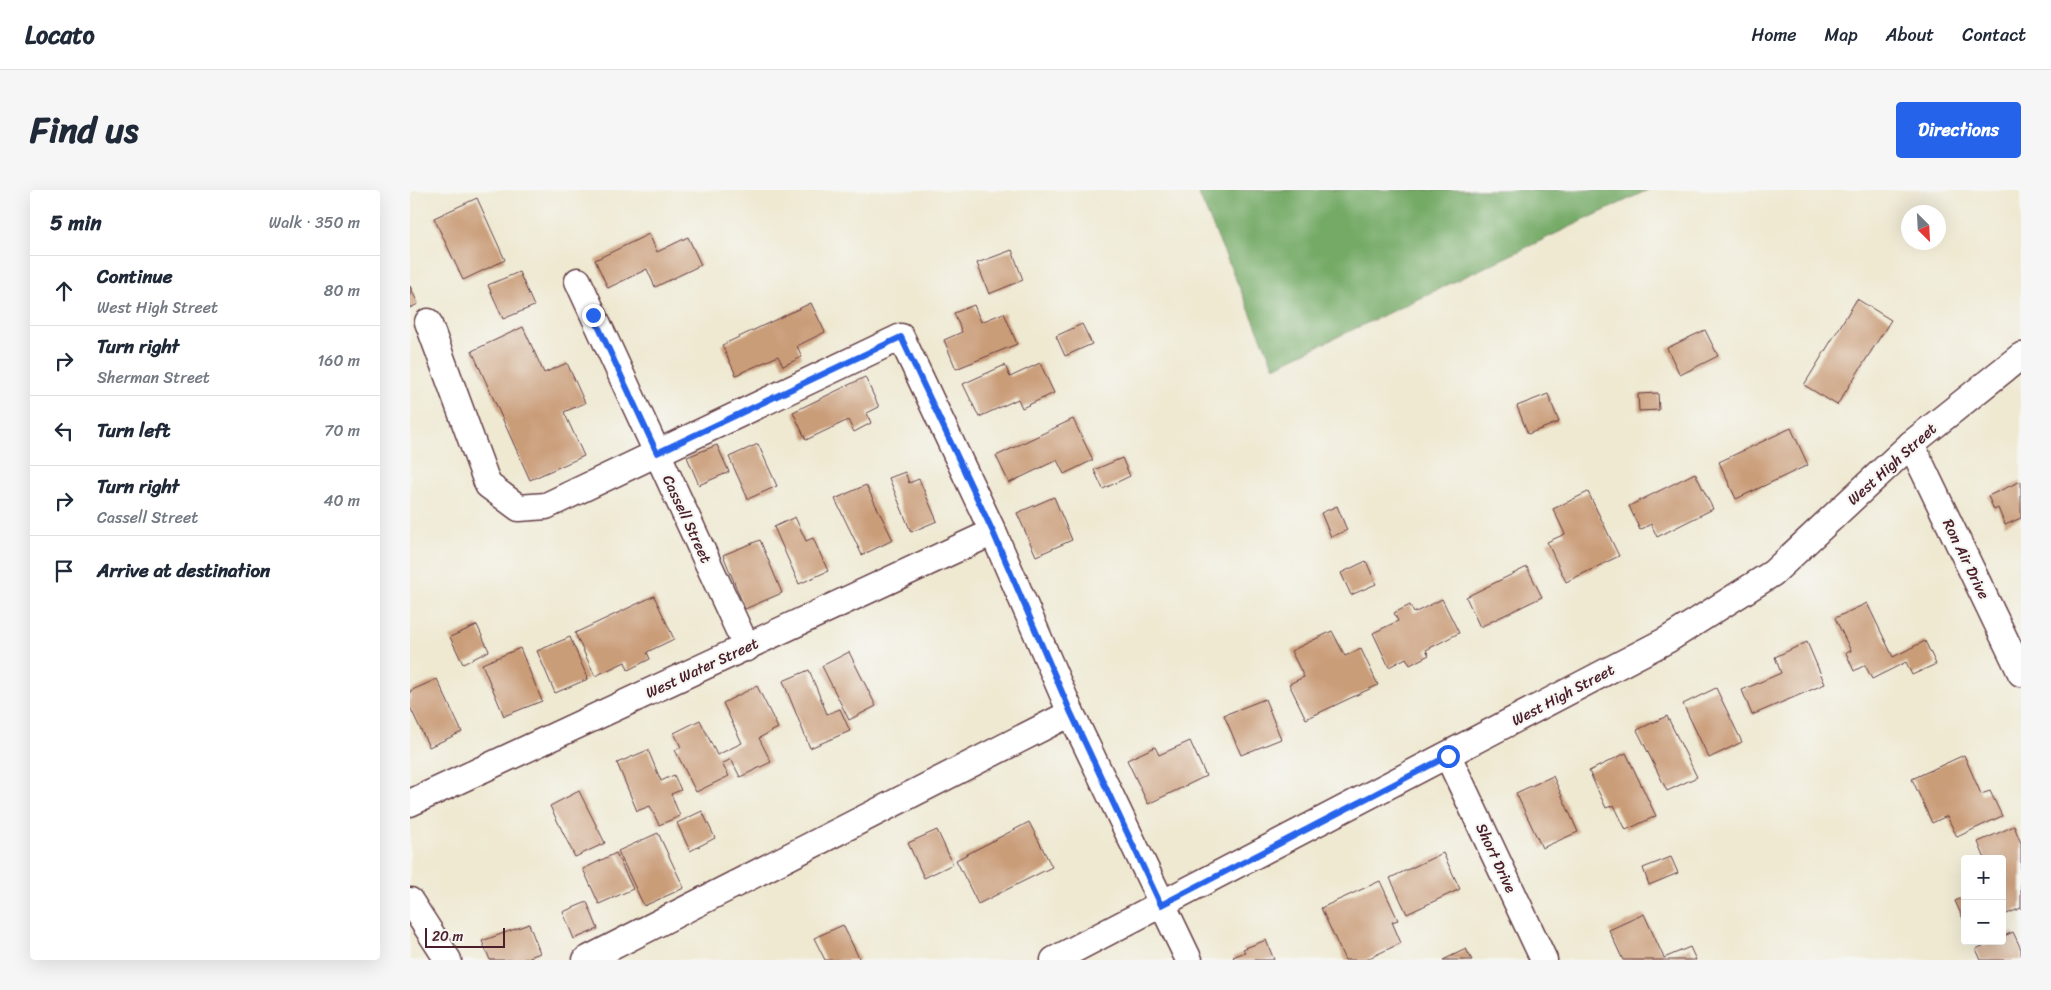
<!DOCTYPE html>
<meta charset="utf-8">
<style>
:root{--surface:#fff;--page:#f6f6f7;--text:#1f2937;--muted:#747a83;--line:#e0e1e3;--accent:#2563eb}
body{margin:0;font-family:Sriracha,sans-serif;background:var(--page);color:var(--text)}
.controls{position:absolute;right:15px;bottom:15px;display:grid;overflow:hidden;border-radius:5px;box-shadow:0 5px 20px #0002}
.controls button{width:45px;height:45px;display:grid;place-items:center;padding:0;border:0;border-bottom:1px solid var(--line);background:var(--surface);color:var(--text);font:25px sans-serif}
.compass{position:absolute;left:1491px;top:15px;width:45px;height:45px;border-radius:50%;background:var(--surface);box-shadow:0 5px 20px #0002;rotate:156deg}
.scale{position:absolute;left:15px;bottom:12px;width:80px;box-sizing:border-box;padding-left:5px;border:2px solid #4a1f2b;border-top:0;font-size:14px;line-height:18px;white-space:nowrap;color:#4a1f2b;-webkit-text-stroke:4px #f6f6f2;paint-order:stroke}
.stop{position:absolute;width:15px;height:15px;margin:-11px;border:4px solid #2563eb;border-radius:50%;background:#fff}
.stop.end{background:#2563eb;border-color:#fff;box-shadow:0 1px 5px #0008}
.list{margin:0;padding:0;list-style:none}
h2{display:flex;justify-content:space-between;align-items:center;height:65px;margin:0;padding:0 20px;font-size:21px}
h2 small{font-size:16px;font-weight:400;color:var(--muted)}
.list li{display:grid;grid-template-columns:32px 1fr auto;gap:15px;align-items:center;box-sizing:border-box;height:70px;padding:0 20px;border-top:1px solid var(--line)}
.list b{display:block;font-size:19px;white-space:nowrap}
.list p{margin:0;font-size:16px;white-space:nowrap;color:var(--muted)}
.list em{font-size:16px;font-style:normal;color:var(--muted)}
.icon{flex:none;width:28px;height:28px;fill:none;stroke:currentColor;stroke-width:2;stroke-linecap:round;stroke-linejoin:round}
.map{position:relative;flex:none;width:1611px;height:770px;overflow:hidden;border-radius:5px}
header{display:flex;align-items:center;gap:30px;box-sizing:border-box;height:70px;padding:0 25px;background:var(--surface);border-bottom:1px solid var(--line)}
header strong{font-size:24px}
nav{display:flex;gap:28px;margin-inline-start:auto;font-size:18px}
.intro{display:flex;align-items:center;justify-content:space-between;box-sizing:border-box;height:120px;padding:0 30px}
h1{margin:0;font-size:35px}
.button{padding:12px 22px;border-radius:5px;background:var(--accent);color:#fff;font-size:18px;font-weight:700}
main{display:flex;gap:30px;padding:0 30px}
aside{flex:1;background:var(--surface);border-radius:5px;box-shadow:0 5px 20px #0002}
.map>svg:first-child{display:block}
.forest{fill:#74aa66;stroke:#5f6448}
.building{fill:#ca9d79}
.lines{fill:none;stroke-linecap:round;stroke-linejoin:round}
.minor-casing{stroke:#633d44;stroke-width:29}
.minor{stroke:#fff;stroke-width:26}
.route{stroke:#2563eb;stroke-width:6}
.labels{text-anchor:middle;stroke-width:4.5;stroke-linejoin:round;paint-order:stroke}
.street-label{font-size:15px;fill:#4a1f2b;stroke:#f6f6f2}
</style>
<header>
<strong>Locato</strong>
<nav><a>Home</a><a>Map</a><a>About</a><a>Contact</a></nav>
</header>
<div class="intro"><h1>Find us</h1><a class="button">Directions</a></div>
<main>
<aside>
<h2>5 min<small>Walk · 350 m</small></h2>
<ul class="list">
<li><svg class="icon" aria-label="ahead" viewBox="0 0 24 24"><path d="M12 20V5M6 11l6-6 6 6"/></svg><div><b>Continue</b><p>West High Street</p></div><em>80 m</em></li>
<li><svg class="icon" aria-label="right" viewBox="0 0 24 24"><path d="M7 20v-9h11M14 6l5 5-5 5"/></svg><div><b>Turn right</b><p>Sherman Street</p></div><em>160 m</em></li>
<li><svg class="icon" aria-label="left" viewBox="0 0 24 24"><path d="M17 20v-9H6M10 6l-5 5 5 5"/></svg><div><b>Turn left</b></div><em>70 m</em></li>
<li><svg class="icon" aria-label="right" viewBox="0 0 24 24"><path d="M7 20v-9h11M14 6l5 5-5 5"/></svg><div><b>Turn right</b><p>Cassell Street</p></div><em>40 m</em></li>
<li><svg class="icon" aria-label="arrive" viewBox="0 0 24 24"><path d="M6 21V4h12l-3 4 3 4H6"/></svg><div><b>Arrive at destination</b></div></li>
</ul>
</aside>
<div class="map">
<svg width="1611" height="770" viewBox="0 0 1611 770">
<rect width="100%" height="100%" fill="#f6f6f2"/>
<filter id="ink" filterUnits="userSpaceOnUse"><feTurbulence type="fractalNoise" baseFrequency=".02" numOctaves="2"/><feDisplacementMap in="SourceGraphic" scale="10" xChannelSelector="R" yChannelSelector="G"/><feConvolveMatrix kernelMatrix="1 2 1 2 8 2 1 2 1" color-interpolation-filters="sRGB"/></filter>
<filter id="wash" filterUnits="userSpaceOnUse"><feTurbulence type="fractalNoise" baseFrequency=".0096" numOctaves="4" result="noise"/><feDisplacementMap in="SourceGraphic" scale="20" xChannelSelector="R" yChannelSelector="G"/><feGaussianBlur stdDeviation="1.12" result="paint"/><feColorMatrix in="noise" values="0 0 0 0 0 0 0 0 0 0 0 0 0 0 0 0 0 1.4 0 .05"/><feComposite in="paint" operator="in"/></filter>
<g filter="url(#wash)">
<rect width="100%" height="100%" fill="#efe9d2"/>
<!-- forest -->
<polygon class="forest" points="787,0 1238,0 864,177"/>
<g id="blocks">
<!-- building -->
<g class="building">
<polygon points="67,8 95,70 53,90 24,28"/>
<polygon points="239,44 247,62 278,47 291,75 245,97 237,79 198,98 185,70"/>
<polygon points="602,60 613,90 579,104 567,73"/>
<polygon points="109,82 124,116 93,129 78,95"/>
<polygon points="0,96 8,114 0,118"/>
<polygon points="1447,109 1481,130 1427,215 1394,195"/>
<polygon points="401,113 415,142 387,156 392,167 373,176 368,166 326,185 312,155"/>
<polygon points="564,115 571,132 594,123 607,154 546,179 534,150 552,142 544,123"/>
<polygon points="672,134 682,154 655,166 646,146"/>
<polygon points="113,137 134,183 157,173 175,213 154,222 174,266 120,290 62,161"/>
<polygon points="1295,140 1308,166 1270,185 1257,158"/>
<polygon points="630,173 644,203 612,218 608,209 569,227 553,194 595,175 600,187"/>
<polygon points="455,187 469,217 457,223 461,233 444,242 438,230 396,250 383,222"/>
<polygon points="1248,203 1249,220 1229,221 1228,204"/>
<polygon points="1138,204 1149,232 1118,244 1107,216"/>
<polygon points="663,229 683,270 654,284 647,270 599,293 586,266"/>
<polygon points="1381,238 1398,275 1326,309 1309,272"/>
<polygon points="348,254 367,296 338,309 319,267"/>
<polygon points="307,255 319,282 289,295 277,267"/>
<polygon points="712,268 720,286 693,299 684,280"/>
<polygon points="495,282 499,293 509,289 527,331 501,342 479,288"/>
<polygon points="1285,283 1303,319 1247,347 1241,334 1230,340 1219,316"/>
<polygon points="1611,291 1611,328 1595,335 1588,318 1584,320 1578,306"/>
<polygon points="456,295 483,350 452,365 425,309"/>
<polygon points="1178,302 1209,366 1156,392 1137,352 1155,344 1143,319"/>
<polygon points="644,307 662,350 626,366 607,323"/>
<polygon points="927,316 937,340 921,347 911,323"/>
<polygon points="385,327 396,351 403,348 418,381 389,394 364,337"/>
<polygon points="350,350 372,403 335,419 313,365"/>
<polygon points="956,371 966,394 941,405 931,383"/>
<polygon points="1117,377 1132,407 1070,437 1056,407"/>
<polygon points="244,406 264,449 237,462 240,469 218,480 215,472 185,486 165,443"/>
<polygon points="1032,409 1049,443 1016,460 1019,465 1000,475 996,468 979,477 963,443 988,431 984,423 1000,415 1004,423"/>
<polygon points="1457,413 1483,467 1515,451 1526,474 1502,485 1496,472 1462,489 1455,475 1444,481 1436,463 1441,461 1425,428"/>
<polygon points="67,435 79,461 53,474 40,447"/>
<polygon points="922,441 935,466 951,459 968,495 896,529 879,494 894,487 881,461"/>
<polygon points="160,447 178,489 145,503 127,461"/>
<polygon points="1397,452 1415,494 1342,525 1332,500 1371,483 1365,467"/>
<polygon points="110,458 132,511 94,526 72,474"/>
<polygon points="439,462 466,516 439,530 412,476"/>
<polygon points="399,480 417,524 430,519 440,541 400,558 373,491"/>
<polygon points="27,489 52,542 19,557 0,517 0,501"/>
<polygon points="347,496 368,538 349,548 361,572 330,587 321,569 312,574 319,586 286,602 265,560 271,557 264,543 290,530 307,565 332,553 313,513"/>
<polygon points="1306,498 1332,552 1299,568 1273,514"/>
<polygon points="855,509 871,549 831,565 814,525"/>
<polygon points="1257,526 1287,587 1257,601 1227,540"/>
<polygon points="780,551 796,586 738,614 717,570 745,557 749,565"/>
<polygon points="238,560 251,591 264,585 271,600 261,604 270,626 249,635 240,616 227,621 207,573"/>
<polygon points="1216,563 1246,626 1216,640 1204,615 1196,618 1179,581"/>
<polygon points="1554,565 1571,604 1580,601 1592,626 1547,647 1537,626 1522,633 1502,589"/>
<polygon points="1143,586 1168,642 1132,658 1106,603"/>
<polygon points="169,601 195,653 165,667 140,616"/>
<polygon points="292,621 305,648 280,661 267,633"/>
<polygon points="619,632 642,677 568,714 546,670"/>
<polygon points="1604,636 1611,653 1611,718 1592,726 1592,669 1575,669 1568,652"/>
<polygon points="527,640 543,674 514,688 498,653"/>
<polygon points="248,643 274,698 234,716 208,661"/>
<polygon points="206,663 223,699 189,714 173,679"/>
<polygon points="1033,663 1050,699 997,724 980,688"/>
<polygon points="1261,667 1268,683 1239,695 1233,678"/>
<polygon points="970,691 988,730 982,732 991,753 955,770 935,770 911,718"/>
<polygon points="1555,707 1555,733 1545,711"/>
<polygon points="177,712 188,739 164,749 153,722"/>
<polygon points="1234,724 1254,768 1280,757 1286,770 1213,770 1199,740"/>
<polygon points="119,734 130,763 112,770 80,770 72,751"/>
<polygon points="433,735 450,770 415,770 404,748"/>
<polygon points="1603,742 1611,759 1611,770 1571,770 1566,759 1584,751 1592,751 1592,747"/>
<polygon points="856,750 864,770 825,770 823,767 835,762 833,759"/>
<polygon points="1056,759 1062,770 1033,770"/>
</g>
</g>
</g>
<g filter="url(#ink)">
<use href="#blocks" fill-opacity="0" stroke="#633d44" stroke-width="1"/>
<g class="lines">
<!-- minor casing -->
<g class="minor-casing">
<g id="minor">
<polyline points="168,91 337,458"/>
<polyline points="18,132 78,295 109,318 136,316 491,147 583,342 661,523 779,770"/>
<polyline points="1501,254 1611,483"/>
<polyline points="1038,566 1134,770"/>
<polyline points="0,613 583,342"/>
<polyline points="0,711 38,770"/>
<polyline points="176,770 661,523"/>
<polyline points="644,770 1257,450 1363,383 1501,254 1611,166"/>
</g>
</g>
<!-- minor -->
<use href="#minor" class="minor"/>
</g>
</g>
<g class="lines" filter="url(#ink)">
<!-- route -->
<polyline class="route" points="183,125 247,263 491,147 583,342 661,523 751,715 1038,566"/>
</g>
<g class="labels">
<!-- street labels -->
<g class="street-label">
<text transform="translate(1482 274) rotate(-42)" y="5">West High Street</text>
<text transform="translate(277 329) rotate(65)" y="5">Cassell Street</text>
<text transform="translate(1556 369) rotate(64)" y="5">Ron Air Drive</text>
<text transform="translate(292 478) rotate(-25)" y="5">West Water Street</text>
<text transform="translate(1153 505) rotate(-28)" y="5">West High Street</text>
<text transform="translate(1086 668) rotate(65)" y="5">Short Drive</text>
</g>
</g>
</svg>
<div class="controls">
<button>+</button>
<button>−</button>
</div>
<svg class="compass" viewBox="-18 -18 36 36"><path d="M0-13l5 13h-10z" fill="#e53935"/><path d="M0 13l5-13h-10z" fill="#747a83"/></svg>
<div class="scale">20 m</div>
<div class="stop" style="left:1038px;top:566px"></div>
<div class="stop end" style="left:183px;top:125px"></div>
</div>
</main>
